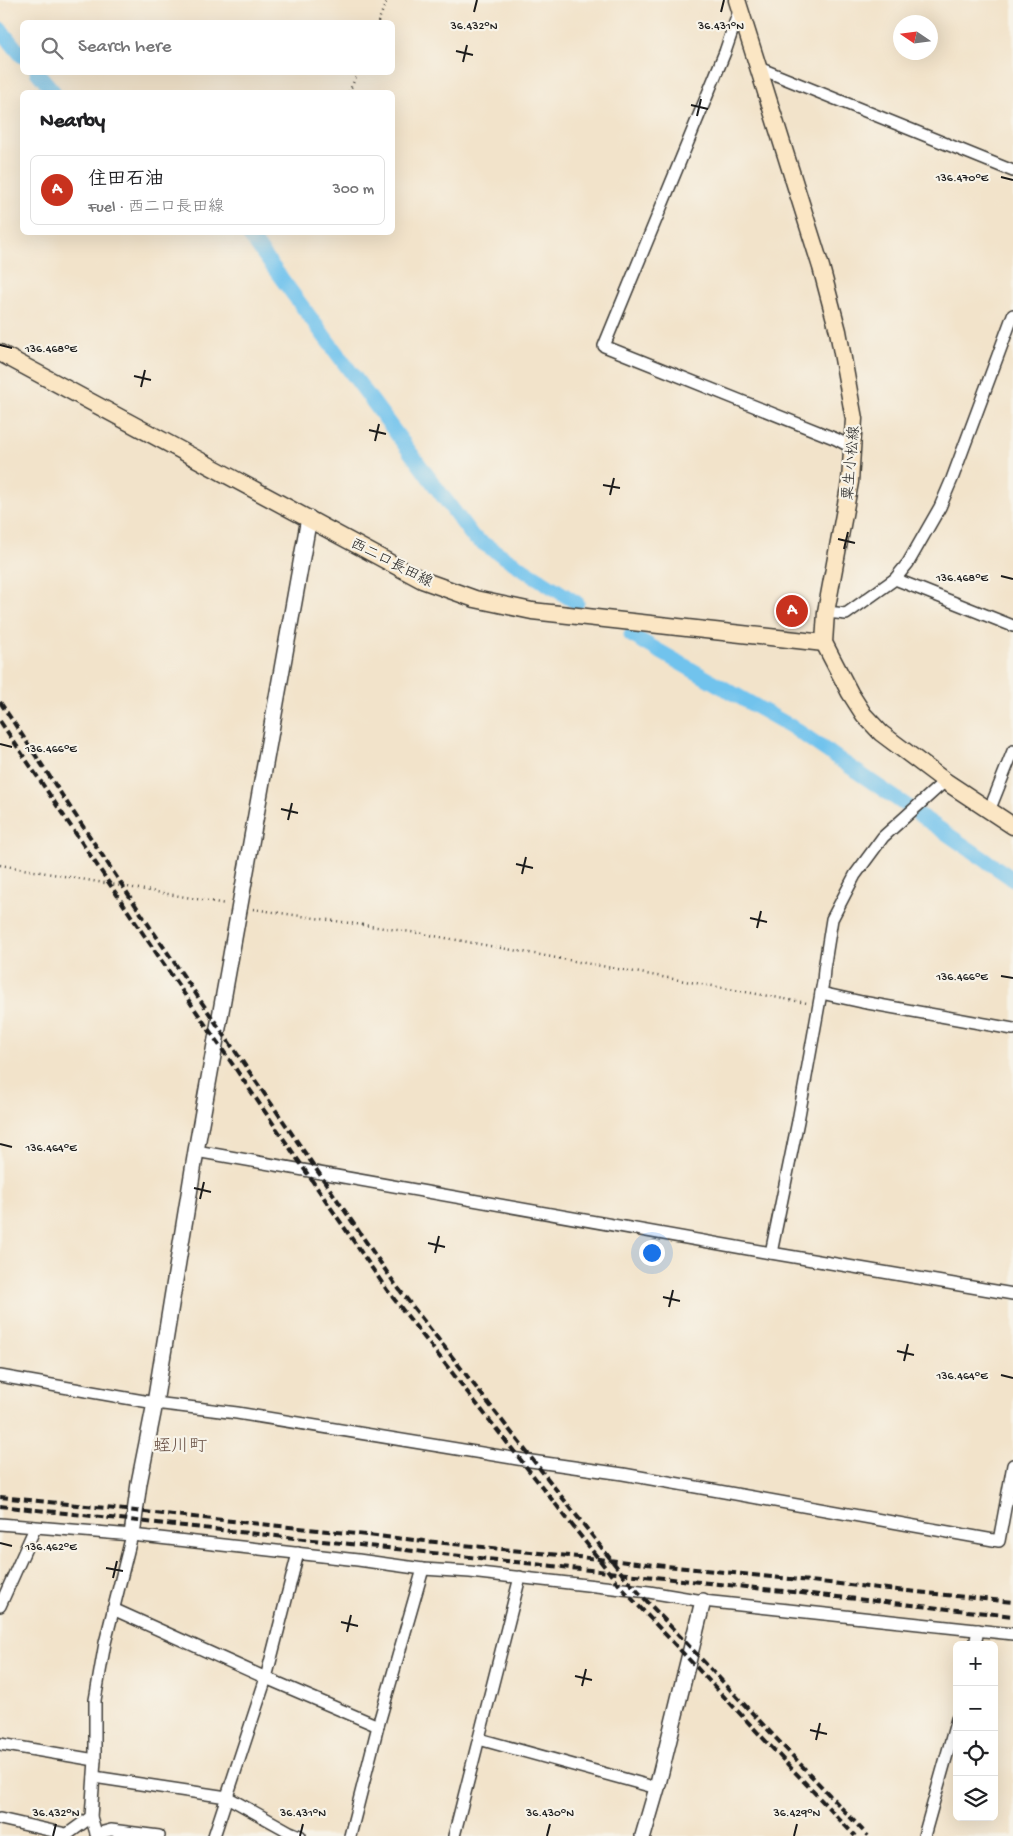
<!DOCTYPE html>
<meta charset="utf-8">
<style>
:root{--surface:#fff;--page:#f6f6f6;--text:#202124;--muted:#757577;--line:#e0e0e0;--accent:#c8321e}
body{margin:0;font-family:"Gochi Hand","Klee One",sans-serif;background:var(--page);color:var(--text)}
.controls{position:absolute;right:15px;bottom:15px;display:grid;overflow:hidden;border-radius:8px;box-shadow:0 5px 20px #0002}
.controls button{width:45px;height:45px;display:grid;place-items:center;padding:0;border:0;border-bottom:1px solid var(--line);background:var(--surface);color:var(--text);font:25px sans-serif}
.compass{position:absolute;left:893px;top:15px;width:45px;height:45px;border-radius:50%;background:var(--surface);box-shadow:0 5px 20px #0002;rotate:283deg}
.you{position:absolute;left:651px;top:1252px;width:18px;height:18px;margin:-12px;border:4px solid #fff;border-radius:50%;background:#1a73e8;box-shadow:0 0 0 8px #1a73e833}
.badge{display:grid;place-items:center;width:32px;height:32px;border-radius:50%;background:var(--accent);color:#fff;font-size:16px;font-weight:700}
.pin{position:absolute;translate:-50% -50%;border:2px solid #fff;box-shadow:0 1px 5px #0006}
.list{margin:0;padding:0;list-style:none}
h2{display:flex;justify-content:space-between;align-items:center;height:65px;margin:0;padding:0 20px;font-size:21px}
h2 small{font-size:16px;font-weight:400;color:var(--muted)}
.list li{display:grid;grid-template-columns:32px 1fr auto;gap:15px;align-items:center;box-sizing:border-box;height:70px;margin:0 10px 10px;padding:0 10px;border:1px solid var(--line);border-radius:8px}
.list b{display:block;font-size:19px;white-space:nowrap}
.list p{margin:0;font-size:16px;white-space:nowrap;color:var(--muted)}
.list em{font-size:16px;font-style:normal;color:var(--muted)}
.icon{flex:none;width:28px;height:28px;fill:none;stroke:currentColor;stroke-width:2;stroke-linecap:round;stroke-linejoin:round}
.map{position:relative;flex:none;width:1013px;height:1836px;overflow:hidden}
.search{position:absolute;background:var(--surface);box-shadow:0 5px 20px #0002;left:20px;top:20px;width:375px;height:55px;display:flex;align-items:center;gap:12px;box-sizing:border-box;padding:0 18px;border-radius:8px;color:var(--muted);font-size:19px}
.panel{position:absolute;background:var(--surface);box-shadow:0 5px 20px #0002;left:20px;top:90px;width:375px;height:145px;border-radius:8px}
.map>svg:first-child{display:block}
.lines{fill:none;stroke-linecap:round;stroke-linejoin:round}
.canal{stroke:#71c3ed;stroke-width:15}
.minor-casing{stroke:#3c3a36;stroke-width:14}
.tertiary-casing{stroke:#3c3a36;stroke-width:18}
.secondary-casing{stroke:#3c3a36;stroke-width:19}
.path{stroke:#3c3a36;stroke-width:2.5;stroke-dasharray:1 4;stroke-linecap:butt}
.minor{stroke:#fff;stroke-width:11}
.tertiary{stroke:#fff;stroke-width:15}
.secondary{stroke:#fbe6c4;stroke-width:16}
.rail{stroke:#1c1c1c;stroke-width:4;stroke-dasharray:8 4;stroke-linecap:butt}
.ticks{fill:none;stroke:#1c1c1c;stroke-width:2}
.labels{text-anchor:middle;stroke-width:4.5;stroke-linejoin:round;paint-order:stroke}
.street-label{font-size:15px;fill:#1c1c1c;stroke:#f7f3e8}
.quarter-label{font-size:18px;fill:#674e42;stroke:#f7f3e8}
.ticks-label{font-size:12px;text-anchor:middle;fill:#1c1c1c;stroke:#f7f3e8;stroke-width:4.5;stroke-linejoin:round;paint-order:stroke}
</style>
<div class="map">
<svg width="1013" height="1836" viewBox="0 0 1013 1836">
<rect width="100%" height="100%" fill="#f7f3e8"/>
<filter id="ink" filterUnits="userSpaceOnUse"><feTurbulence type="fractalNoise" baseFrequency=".02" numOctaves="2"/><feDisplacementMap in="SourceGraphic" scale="10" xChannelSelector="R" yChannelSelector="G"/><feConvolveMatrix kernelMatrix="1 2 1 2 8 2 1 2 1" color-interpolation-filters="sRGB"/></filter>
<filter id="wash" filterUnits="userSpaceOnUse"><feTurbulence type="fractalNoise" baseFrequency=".0096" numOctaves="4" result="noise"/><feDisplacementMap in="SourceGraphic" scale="20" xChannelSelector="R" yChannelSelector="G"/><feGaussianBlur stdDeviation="1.12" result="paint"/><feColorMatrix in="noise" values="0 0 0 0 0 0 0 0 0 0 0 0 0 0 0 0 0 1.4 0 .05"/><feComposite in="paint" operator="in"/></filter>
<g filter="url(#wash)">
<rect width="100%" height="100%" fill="#f2e3ca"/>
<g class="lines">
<!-- canal -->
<g class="canal">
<polyline points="0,29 22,56"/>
<polyline points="37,72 54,92"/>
<polyline points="247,232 473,537 577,603"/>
<polyline points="631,635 792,727 907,806"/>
<polyline points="918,814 1013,879"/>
</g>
</g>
</g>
<g filter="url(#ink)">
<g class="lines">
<!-- minor casing -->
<g class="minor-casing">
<g id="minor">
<polyline points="740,8 725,52 604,346 836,439 853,448"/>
<polyline points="759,68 1013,171"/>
<polyline points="895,579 1013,626"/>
<polyline points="826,612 846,614 895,579 908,563 940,507 952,479 1013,315"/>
<polyline points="989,811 1013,751"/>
<polyline points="821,993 862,1002 1013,1029"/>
<polyline points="196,1151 771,1253 1013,1294"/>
<polyline points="771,1253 798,1121 823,982 824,969 832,919 855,875 883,837 945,781"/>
<polyline points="0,1376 155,1403 237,1413 524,1460 623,1474 999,1541 1013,1465"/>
<polyline points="0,1524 132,1535 358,1560 423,1569 470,1572 649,1592 703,1601 1013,1634"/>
<polyline points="0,1606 35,1528"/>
<polyline points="113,1609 266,1678 378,1726"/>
<polyline points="975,1645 978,1630"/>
<polyline points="479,1739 657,1788"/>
<polyline points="0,1744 95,1760"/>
<polyline points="94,1777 227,1797 290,1832 300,1836"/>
<polyline points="0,1819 66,1834"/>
<polyline points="96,1834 111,1830 159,1836"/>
<polyline points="65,1836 91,1817"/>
<polyline points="97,1836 91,1817 95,1760 95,1700 105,1643 132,1535"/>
<polyline points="214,1836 266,1678 298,1553"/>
<polyline points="350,1836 378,1726 423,1569"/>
<polyline points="454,1836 520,1577"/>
<polyline points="924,1836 957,1719"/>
</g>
</g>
<!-- tertiary casing -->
<g class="tertiary-casing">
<g id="tertiary">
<polyline points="132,1535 139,1483 155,1403 196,1151 309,518"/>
<polyline points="643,1836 657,1788 703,1601"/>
</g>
</g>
<!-- secondary casing -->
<g class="secondary-casing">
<g id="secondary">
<polyline points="737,0 821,267 838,331 854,419 850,482 826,612 824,643 850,693 864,715 881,733 945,781 1013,826"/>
<polyline points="0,353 422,580 475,599 532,611 824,643"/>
</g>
</g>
<!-- path -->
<g class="path">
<polyline points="378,22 387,0"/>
<polyline points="349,92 358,72"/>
<polyline points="0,865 226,904"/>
<polyline points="253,909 418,933 807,1003"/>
</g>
<!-- minor -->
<use href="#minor" class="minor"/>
<!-- tertiary -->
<use href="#tertiary" class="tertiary"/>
<!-- secondary -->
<use href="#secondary" class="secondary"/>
<!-- rail -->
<g class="rail">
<polyline points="0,702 152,930 395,1284 627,1580 868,1836"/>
<polyline points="0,721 144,935 387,1290 620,1586 855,1836"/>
<polyline points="0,1497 1013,1602"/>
<polyline points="0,1506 1013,1616"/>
</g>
</g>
</g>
<!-- ticks -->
<path class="ticks" d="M474 12 477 0M721 12 724 0M456 51 473 55M463 62 467 45M691 105 708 109M697 116 701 99M1001 177 1013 180M0 345 12 348M134 376 151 380M141 387 145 370M369 430 386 434M375 441 379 424M603 485 620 488M610 495 614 478M838 539 855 543M844 549 848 532M1001 576 1013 579M0 744 12 747M281 809 298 813M288 820 292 803M516 864 533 868M522 874 526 857M750 918 767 922M757 928 761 911M1001 976 1013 978M0 1144 12 1147M194 1188 211 1192M200 1199 204 1182M428 1243 445 1247M435 1253 439 1236M663 1297 680 1301M669 1307 673 1290M897 1351 914 1355M904 1361 908 1344M1001 1375 1013 1378M0 1543 12 1546M106 1568 123 1571M113 1578 117 1561M341 1622 358 1626M347 1632 351 1615M575 1676 592 1680M582 1686 586 1669M810 1730 827 1734M816 1740 820 1723M53 1836 56 1824M300 1836 303 1824M547 1836 550 1824M794 1836 797 1824"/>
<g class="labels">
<!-- street labels -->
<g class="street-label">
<text transform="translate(850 463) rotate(-85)" y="5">粟生小松線</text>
<text transform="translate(392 562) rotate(27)" y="5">西二口長田線</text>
</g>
<!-- quarter labels -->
<g class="quarter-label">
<text x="180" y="1451">蛭川町</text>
</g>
</g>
<g class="ticks-label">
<text x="474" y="29">36.432°N</text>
<text x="721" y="29">36.431°N</text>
<text x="962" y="181">136.470°E</text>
<text x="51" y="352">136.468°E</text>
<text x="962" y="581">136.468°E</text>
<text x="51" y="752">136.466°E</text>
<text x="962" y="980">136.466°E</text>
<text x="51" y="1151">136.464°E</text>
<text x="962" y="1379">136.464°E</text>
<text x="51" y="1550">136.462°E</text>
<text x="56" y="1816">36.432°N</text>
<text x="303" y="1816">36.431°N</text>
<text x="550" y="1816">36.430°N</text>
<text x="797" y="1816">36.429°N</text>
</g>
</svg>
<div class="controls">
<button>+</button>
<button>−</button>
<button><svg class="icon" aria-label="locate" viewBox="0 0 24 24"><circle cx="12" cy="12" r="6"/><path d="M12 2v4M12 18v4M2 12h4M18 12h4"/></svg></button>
<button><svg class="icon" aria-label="layers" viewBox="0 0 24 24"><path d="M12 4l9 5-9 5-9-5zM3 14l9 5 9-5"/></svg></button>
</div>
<svg class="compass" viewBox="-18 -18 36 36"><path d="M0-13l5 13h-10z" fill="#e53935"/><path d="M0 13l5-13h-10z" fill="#757577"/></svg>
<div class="you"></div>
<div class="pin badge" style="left:792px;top:611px">A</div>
<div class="search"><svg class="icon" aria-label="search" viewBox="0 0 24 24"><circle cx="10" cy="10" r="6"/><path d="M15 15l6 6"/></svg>Search here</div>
<section class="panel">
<h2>Nearby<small></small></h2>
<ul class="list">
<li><span class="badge">A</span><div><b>住田石油</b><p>Fuel · 西二口長田線</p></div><em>300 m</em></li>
</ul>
</section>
</div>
